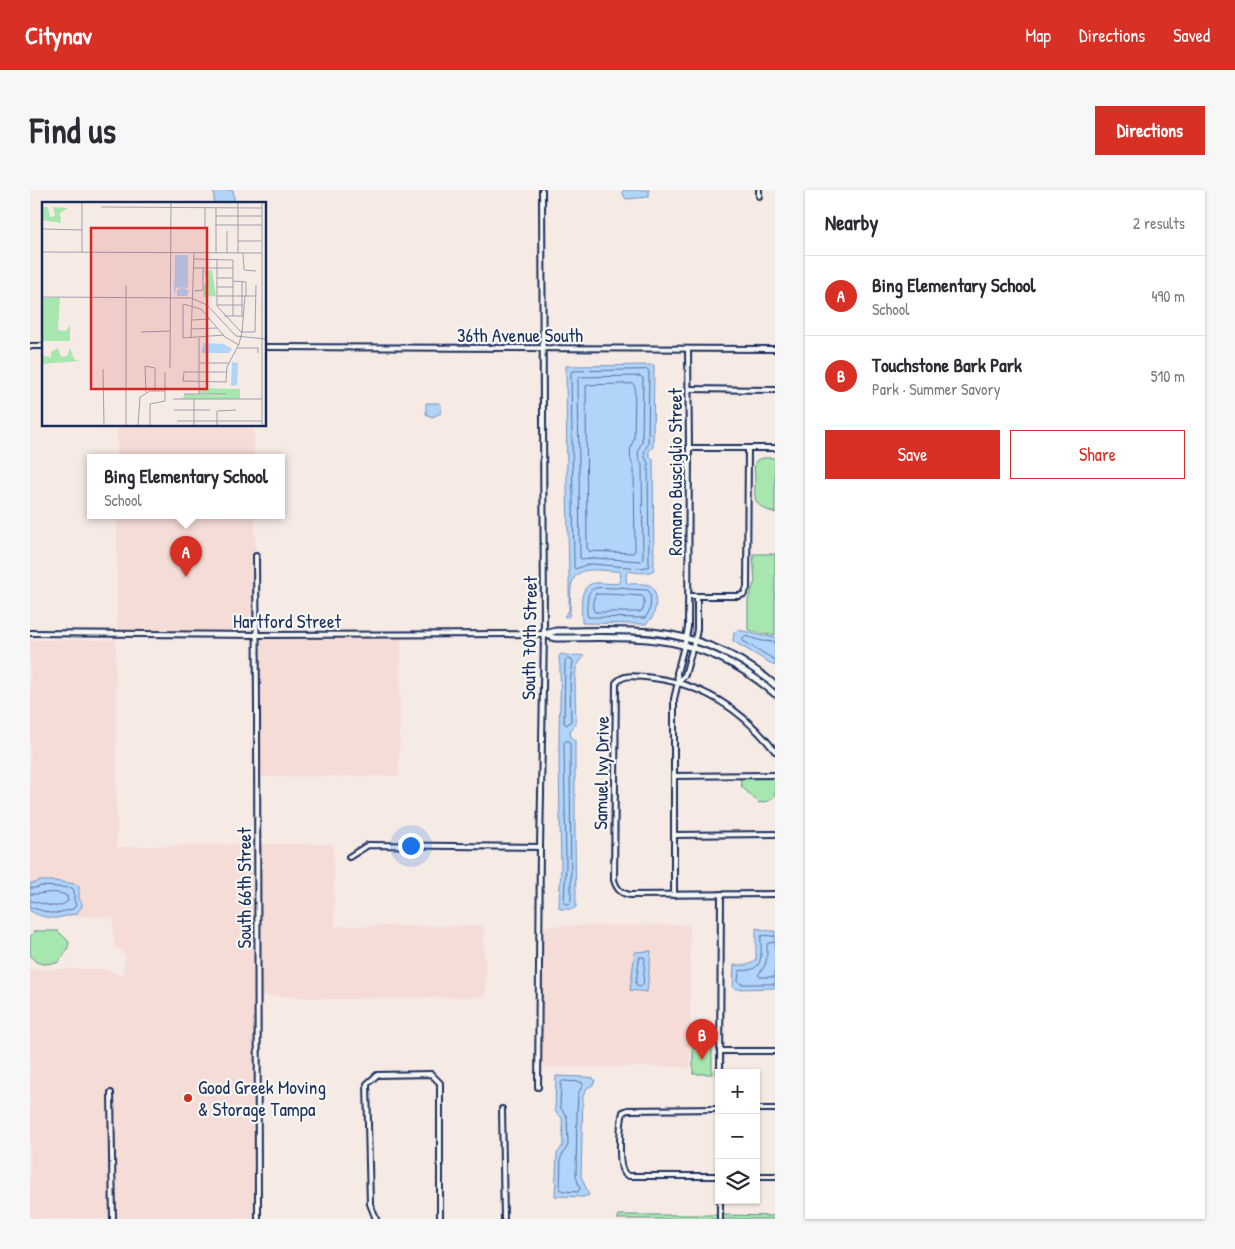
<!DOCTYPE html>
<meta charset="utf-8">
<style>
:root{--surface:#fff;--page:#f7f7f7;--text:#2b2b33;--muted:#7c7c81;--line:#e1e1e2;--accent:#d93025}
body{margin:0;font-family:"Patrick Hand",sans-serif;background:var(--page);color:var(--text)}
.controls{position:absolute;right:15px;bottom:15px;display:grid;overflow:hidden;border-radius:0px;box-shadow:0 1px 4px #0004}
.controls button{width:45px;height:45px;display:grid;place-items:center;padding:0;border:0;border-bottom:1px solid var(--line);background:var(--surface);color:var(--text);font:25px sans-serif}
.you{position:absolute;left:380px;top:655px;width:18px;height:18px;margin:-12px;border:4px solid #fff;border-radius:50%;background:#1a73e8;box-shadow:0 0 0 8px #1a73e833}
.badge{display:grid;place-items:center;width:32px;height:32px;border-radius:50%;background:var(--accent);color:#fff;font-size:16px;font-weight:700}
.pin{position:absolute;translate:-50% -41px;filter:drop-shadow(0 1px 2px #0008)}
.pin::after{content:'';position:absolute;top:26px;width:18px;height:15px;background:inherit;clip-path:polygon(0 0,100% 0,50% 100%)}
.popup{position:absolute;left:57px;top:264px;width:198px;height:65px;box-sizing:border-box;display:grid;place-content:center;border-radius:0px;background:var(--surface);filter:drop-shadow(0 1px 4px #0005);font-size:16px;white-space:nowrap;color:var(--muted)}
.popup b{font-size:19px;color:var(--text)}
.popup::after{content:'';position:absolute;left:50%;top:100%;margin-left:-10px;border:10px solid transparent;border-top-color:var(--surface)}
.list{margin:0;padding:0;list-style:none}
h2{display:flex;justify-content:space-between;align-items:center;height:65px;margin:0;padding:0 20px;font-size:21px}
h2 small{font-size:16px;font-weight:400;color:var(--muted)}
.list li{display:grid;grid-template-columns:32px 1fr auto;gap:15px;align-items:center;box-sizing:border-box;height:80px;padding:0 20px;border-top:1px solid var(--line)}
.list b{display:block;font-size:19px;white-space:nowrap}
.list p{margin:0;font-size:16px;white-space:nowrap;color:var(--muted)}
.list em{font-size:16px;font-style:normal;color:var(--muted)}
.actions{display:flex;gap:10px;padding:15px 20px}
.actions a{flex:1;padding:11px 0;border:1px solid var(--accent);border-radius:0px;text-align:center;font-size:18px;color:var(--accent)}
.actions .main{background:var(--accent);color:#fff}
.icon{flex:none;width:28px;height:28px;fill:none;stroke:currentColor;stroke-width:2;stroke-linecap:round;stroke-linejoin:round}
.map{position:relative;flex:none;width:745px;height:1029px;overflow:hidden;border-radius:0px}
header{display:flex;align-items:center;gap:30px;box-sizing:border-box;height:70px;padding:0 25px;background:var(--accent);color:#fff}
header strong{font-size:24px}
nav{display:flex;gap:28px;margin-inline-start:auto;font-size:18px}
.intro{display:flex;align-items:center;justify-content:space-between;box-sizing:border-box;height:120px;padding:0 30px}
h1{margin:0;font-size:35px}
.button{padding:12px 22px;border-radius:0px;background:var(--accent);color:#fff;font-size:18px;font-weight:700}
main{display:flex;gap:30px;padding:0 30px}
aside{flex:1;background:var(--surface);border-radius:0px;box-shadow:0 1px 4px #0004}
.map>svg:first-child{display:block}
.built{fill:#f6dcd6}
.green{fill:#a7e7af;stroke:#618b86}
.water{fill:#b1d4f9;stroke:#7592bb}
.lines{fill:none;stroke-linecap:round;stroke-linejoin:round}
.shore{stroke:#57719c;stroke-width:1}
.street-casing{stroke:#1b2f5e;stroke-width:8}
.secondary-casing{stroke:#1b2f5e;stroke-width:9}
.street{stroke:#f6f6f2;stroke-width:4}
.secondary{stroke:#f6f6f2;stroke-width:5}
.poi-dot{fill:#c8321e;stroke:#f6f6f2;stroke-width:2}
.labels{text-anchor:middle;stroke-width:4.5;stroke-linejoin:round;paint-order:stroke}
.street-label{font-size:19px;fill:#1b2f5e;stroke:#f6f6f2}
.poi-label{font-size:19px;fill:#1b2f5e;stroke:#f6f6f2;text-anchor:start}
.inset-road{fill:none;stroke:#9e9faf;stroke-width:1}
.view{fill:#d62828;fill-opacity:0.15;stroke:#d62828;stroke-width:2.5}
.inset-edge{fill:none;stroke:#1b2f5e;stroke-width:2.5}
</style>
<header>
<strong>Citynav</strong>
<nav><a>Map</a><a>Directions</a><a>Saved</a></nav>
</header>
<div class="intro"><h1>Find us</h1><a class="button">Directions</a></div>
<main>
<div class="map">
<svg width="745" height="1029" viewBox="0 0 745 1029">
<rect width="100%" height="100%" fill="#f6eae5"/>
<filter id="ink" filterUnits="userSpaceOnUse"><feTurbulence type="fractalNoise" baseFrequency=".02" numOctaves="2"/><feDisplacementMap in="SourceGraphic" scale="10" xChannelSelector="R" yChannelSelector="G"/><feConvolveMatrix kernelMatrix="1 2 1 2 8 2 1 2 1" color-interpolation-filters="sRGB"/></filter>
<g filter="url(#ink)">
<!-- built -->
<g class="built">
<rect x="87" y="235" width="137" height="33"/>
<polygon points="87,326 225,326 226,445 87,444"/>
<polygon points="371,447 369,586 231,587 231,448"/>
<polygon points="0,450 86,450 87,657 225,654 225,1029 86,1029 83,900 78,901 81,1029 0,1029 0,779 76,779 93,787 95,768 92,761 84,757 83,727 33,725 47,723 52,717 48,709 48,696 42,693 0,693"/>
<polygon points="230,654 303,654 305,736 454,736 456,807 301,809 230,805"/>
<polygon points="650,735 660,735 660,879 650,877 511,877 512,743 515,736"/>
</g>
<!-- green -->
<g class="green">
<path d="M745 268V323C721 315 725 309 725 287 725 283 723 275 726 271 729 267 740 268 745 268Z"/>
<polygon points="723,364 745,364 745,445 733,444 718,440 718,410 725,391"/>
<polygon points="710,588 745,588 745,606 738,611 729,613 712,597"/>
<path d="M4 741H28L39 752C38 761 33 767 27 773L13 774 6 772 0 765V748Z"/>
<rect x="663" y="857" width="19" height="27"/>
<rect x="588" y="1025" width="99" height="4"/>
<polygon points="692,1025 745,1026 745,1029 692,1029"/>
</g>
<!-- water -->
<g class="water">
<polygon points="184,0 203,0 205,14 184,14"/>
<polygon points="593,0 619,0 619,7 596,9 593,4"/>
<path d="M624 175 623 257 619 261V265L623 269 624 380C616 385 606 382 597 381L596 387 597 393 598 394C604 394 613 393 619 395 629 398 626 421 622 428 621 429 617 433 616 434L552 433C552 420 547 394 566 393 574 392 582 395 589 393L591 384 589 381C575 382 547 373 542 393 539 403 542 415 539 426L537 427 534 426 539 421V384L537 298 536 176Z"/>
<polygon points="396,213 408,213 411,215 411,223 402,227 396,224"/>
<polygon points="709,440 733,446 745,447 745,476 703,451 704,442"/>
<path d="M532 464C538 467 547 464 554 466L547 476 546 479 545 492 546 535 540 541 541 547 545 550V644L546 713V717L543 719H530L529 718C529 703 531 688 531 673 530 631 529 589 529 547 529 521 532 493 529 467L530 465Z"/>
<path d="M8 691H24L46 694 49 696V709L52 713V717L48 721 47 724C40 724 34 727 27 728 18 729 8 725 0 721V693H6Z"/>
<path d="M726 738 740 741H745V798L705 799 703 797 704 775C712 775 721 777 726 769Z"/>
<polygon points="621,761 617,802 600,800 605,762"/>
<polygon points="526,886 557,887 563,888 565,891 563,895 557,898 553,906 551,986 559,1005 553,1007 525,1006 527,964 533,955 532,928 525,921"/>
</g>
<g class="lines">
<!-- shore -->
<g class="shore">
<path d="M618 180 619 183 618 254C613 263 613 264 618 273L619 376 617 377 610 378 562 374 555 375 546 379 544 378V373L541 182 544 181Z"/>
<path d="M550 187 610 186 613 188 612 252C607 260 607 267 612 275L613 369 611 371 563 368 552 369 550 368 548 190Z"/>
<path d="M603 194 605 197 604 249C599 259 599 268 604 278L605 361 603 363 559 361 557 358 556 196 558 195Z"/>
<path d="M592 397 598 399 617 400 619 401C622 410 621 421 615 428L558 427C556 421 557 414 558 407 560 391 581 401 592 397Z"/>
<path d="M566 404C582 404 597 405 612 406L614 408C614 413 615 420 610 422H565C561 418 563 408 566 404Z"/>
<polyline points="745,452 732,451 715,446 712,449 713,451 745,470"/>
<polygon points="537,469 542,470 543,472 540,492 541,531 537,535 534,533 535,472"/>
<polygon points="536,551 538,551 540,554 541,712 539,714 535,714 534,712 536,674 534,553"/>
<polyline points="0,698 6,698 11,696 42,698 44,700 44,710 46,715 43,719 27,723 19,723 0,717"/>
<path d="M0 704C13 705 25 699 37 706L38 711C25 722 14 712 0 711"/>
<path d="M745 746C741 747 735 744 731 746 730 756 735 775 722 779 718 781 713 780 709 781L708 791 711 794H745"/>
<path d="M745 752 739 753 737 754C737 768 738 774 728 785L730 787H745"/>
<polygon points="610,767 614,767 615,769 613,795 610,797 607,796 606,794"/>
<polygon points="533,891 551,892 553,894 548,904 547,924 546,986 550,999 548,1002 533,1001 530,999 531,967 538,955 537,927 530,917 531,893"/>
</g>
<!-- street casing -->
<g class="street-casing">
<g id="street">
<polyline points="729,6 729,0"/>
<polyline points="0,156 14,156"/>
<polyline points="235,157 745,159"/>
<polyline points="659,199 745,200"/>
<polyline points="659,258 745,258"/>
<polyline points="226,366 227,517 228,1029"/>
<polyline points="659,406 709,406 714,404 717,398 718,258"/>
<polyline points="0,443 227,445 514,444"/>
<polyline points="648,492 655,485 666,445 667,439 667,406"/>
<path d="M745 561C711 518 670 492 615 487 604 486 593 484 586 493L584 690C587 700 591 703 600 705L745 704"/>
<polyline points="644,586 745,585"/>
<polyline points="644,645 745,644"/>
<polyline points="319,667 338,655 510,657"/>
<polyline points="644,705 644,509 648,492 647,483 656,448 658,437 659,258 658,159"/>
<polyline points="690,861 745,861"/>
<polyline points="690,883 691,704"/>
<polyline points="508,897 510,657 514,444 512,0"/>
<polyline points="81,903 83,1029"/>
<polyline points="472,919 474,1029"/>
<path d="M689 919 598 920 593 922C590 933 588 972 593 981 595 984 595 984 599 986H689"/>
<polyline points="726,919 745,919"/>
<polyline points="726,986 745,986"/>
<polyline points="346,1029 340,1014 337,894 347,885 401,884 410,893 410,1029"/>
<polyline points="690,1029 690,1010"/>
</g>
</g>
<!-- secondary casing -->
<g class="secondary-casing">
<g id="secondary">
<path d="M514 444 525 448C558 448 592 446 625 450 670 455 711 474 745 504"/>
<path d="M514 444 526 441C557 441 591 439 622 442 668 447 710 465 745 495"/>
</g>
</g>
<!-- street -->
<use href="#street" class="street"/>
<!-- secondary -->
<use href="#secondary" class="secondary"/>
</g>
</g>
<!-- markers -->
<circle class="poi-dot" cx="158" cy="908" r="5"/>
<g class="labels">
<!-- street labels -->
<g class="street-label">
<text x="490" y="152">36th Avenue South</text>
<text transform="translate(645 282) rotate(-90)" y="7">Romano Busciglio Street</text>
<text x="257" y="438">Hartford Street</text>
<text transform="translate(499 448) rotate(-89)" y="7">South 70th Street</text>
<text transform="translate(571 583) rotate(-89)" y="7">Samuel Ivy Drive</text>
<text transform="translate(214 698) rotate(-90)" y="7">South 66th Street</text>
</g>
<!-- poi labels -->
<g class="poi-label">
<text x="168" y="904">Good Greek Moving<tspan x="168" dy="22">&amp; Storage Tampa</tspan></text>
</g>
</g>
<!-- overview -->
<g transform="translate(12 12)">
<rect width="224" height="224" fill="#f6eae5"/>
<path d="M0 5H6L8 15 13 14 11 5 26 6 18 11 19 21 0 18ZM170 68 174 94 161 95 162 83 166 82 162 69ZM0 96H18L16 128 24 129 28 123V139H0ZM0 146 1 154 9 155V150L16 146 19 155 25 154 28 146 32 157 37 159 0 162ZM157 186 198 187V197H140L143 192 187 194 157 191Z" fill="#a7e7af"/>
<path d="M133 53H146V85L142 86 147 89 145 94H135V88L141 85 134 86 133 92 132 93ZM162 141 182 142 190 147 187 151H159ZM190 160 196 161 195 183 189 184Z" fill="#b1d4f9"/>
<path class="inset-road" d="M40 1V50M220 1V223M59 5 220 6M174 6V51M174 14H220M174 23H220M0 27 40 28M163 27V6M185 29V50M196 39H219M0 50 220 51M196 51V1M201 51 202 68 214 69M152 57 191 58V114M175 57V104L199 130H213L214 83M152 66H191M175 76H191M191 79 204 80V94M84 83V223M175 85H191M152 89 161 88V66M175 94H213M0 95 149 96 165 103 194 134 224 137M175 103H201M182 114H201M200 114V79M150 118 168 117M149 127 175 126M99 130 128 129M200 130 203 94M182 133 141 136V102L159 107 183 135 197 143M149 136 152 51M195 146H216V151M157 161H187M128 166 129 1M61 167 62 223M184 170H142L141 179 184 180 185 165 197 142 200 130M104 190 103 164 113 166V189M142 192H157V136M157 192H184M131 197H220M152 197V223M132 208H168M135 219H220M96 223 98 195 108 189H123M108 223V202L123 199V170M175 223V209L194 208"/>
<path class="view" d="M49 26H165V187H49Z"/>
<rect width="224" height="224" class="inset-edge"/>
</g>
</svg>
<div class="controls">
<button>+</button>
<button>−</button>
<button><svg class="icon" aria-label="layers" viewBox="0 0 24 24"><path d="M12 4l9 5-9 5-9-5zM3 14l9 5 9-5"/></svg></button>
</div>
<div class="you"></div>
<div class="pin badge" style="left:156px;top:387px">A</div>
<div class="popup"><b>Bing Elementary School</b>School</div>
<div class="pin badge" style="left:672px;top:870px">B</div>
</div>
<aside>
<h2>Nearby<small>2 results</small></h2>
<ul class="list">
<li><span class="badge">A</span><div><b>Bing Elementary School</b><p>School</p></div><em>490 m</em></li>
<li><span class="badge">B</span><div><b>Touchstone Bark Park</b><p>Park · Summer Savory</p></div><em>510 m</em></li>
</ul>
<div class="actions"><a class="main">Save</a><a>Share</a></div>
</aside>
</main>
